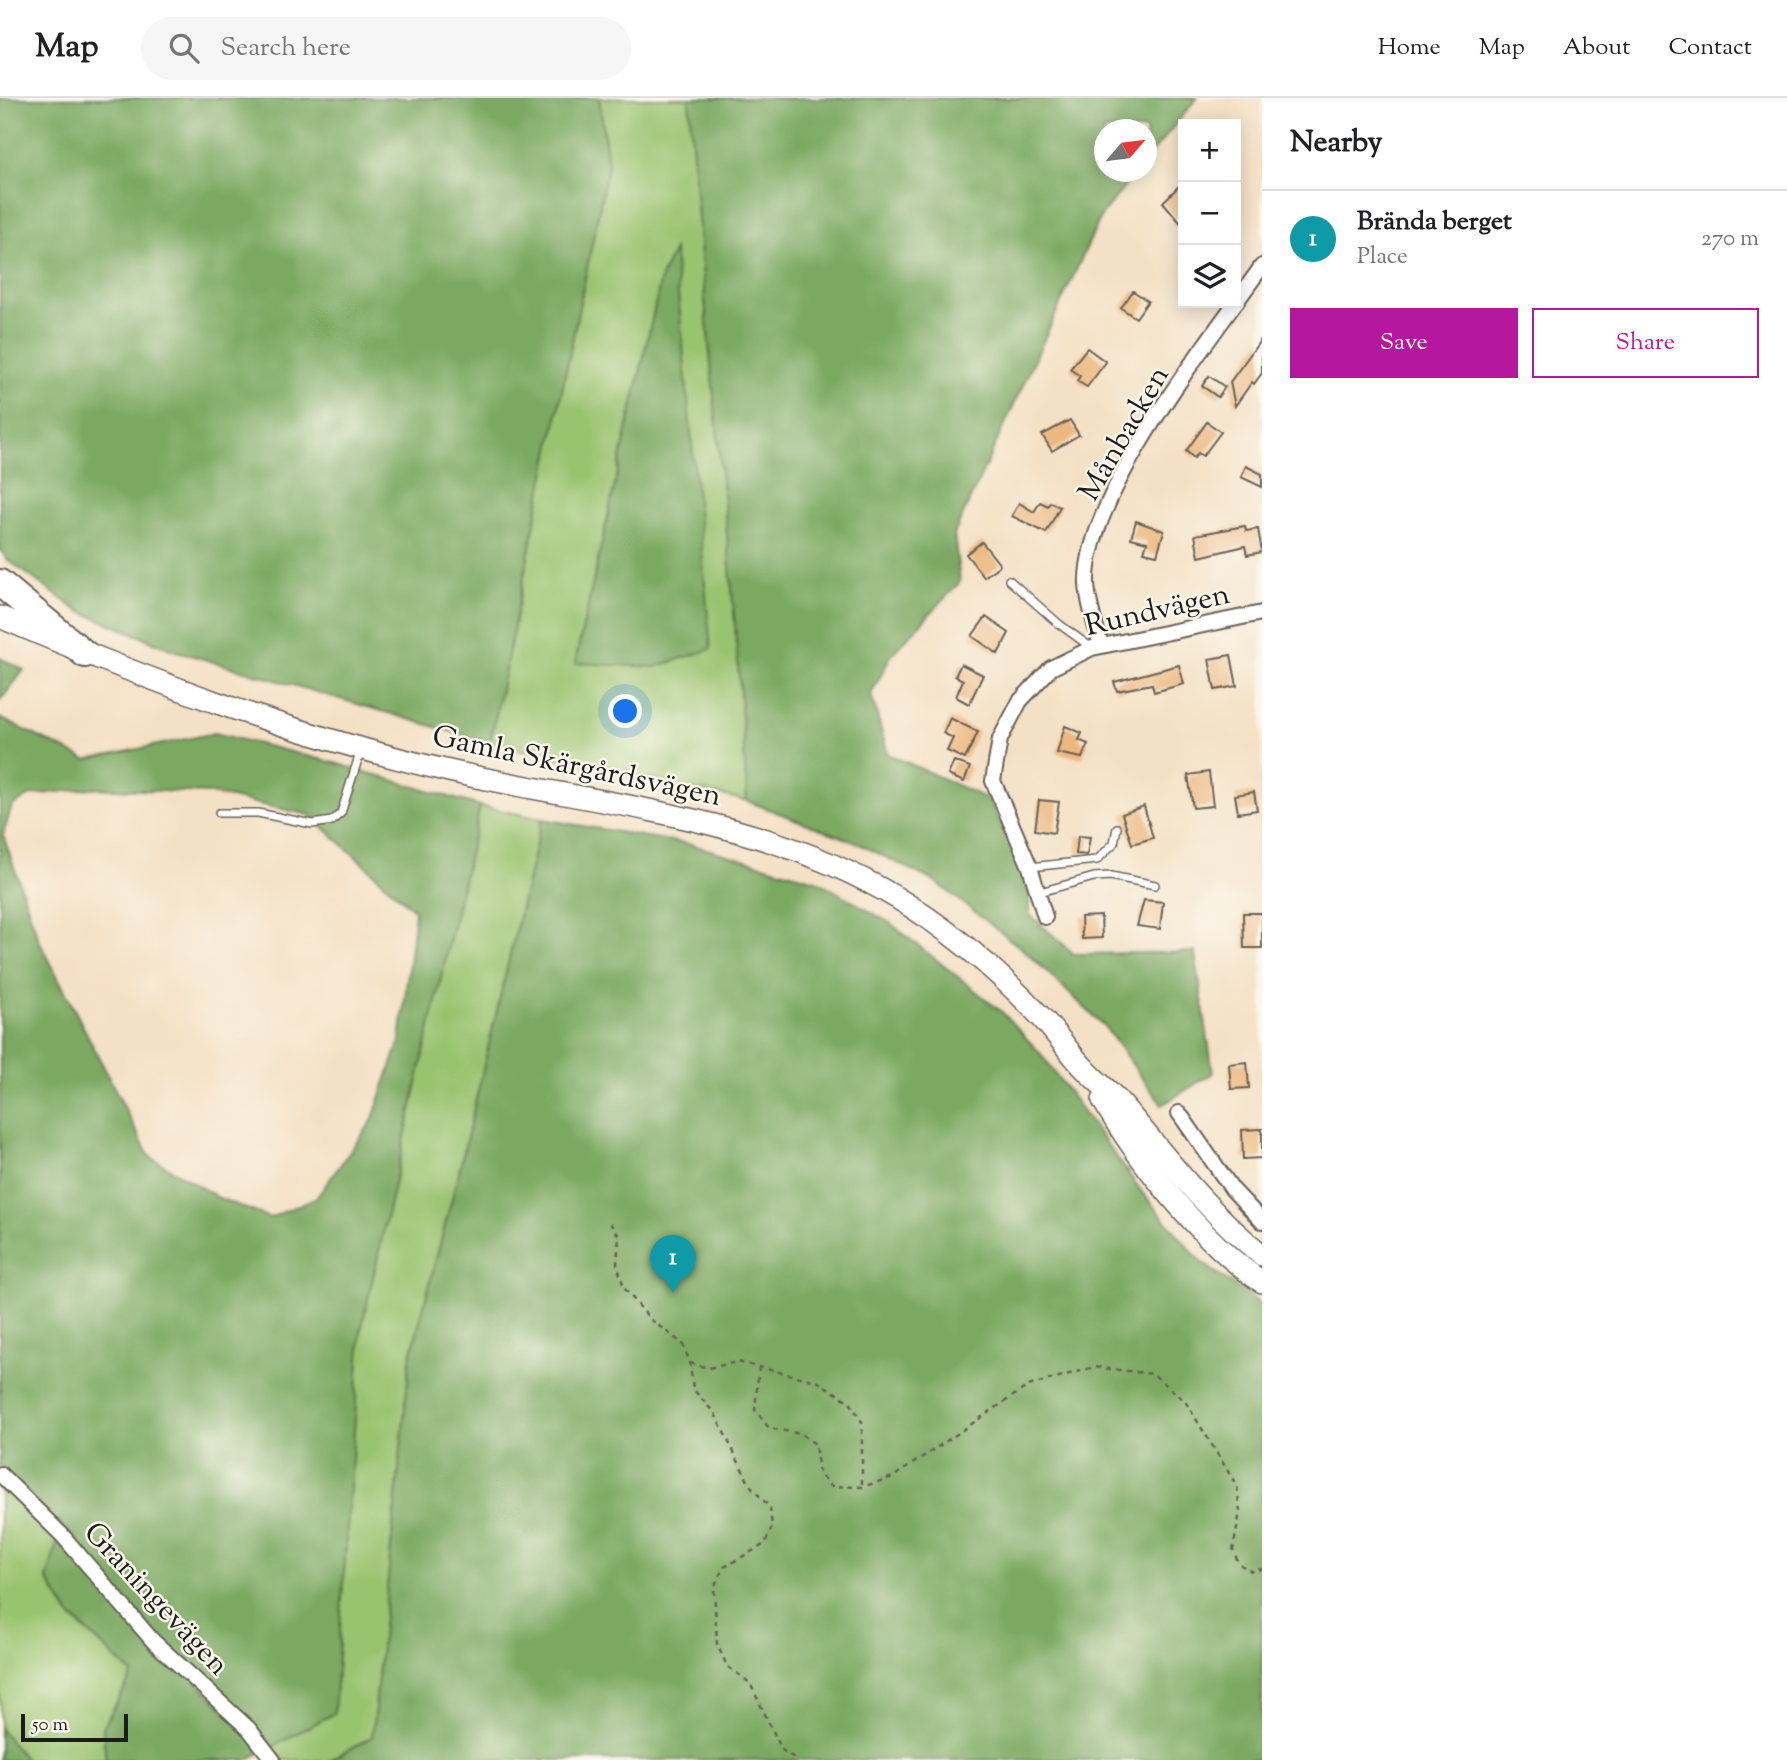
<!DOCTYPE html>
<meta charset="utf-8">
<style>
:root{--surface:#fff;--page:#f6f6f6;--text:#202124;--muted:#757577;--line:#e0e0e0;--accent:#b5179e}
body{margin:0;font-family:"Sorts Mill Goudy",serif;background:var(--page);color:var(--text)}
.controls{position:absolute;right:21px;top:21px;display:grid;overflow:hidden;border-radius:0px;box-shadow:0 4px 18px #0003}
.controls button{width:63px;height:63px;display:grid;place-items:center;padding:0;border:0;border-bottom:2px solid var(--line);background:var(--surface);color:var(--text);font:35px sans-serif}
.compass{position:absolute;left:1094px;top:21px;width:63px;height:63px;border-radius:50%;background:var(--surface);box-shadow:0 4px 18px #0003;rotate:62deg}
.scale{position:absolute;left:21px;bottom:18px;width:107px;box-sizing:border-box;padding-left:7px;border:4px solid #1c1c1c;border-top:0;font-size:19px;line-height:24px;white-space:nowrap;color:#1c1c1c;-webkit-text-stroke:5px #fbf7ec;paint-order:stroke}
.you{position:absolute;left:626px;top:614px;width:24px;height:24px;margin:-18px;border:5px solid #fff;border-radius:50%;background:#1a73e8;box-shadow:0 0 0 10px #1a73e833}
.badge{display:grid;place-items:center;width:46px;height:46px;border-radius:50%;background:var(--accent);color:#fff;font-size:23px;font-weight:700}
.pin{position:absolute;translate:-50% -58px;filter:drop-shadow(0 2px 4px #0008)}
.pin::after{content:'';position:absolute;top:37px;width:24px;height:21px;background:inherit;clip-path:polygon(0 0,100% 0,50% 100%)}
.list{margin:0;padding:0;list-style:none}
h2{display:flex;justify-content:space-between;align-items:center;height:91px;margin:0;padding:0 28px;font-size:30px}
h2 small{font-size:23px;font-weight:400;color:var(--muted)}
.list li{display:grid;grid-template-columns:46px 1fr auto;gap:21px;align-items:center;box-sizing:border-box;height:98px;padding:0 28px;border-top:2px solid var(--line)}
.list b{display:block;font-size:26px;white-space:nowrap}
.list p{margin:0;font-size:23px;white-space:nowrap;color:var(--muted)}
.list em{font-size:23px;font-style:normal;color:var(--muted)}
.actions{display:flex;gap:14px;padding:21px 28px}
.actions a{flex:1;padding:16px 0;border:2px solid var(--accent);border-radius:0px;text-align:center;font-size:24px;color:var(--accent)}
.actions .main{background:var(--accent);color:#fff}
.icon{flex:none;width:38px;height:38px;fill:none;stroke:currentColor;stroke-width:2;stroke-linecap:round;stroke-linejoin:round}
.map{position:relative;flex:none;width:1262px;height:1662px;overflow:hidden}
header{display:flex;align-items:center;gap:42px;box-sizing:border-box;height:98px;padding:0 35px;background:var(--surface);border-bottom:2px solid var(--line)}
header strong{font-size:33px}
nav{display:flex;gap:38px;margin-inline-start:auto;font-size:24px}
.search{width:490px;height:63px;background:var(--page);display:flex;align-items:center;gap:18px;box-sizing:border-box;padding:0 24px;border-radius:38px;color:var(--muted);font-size:26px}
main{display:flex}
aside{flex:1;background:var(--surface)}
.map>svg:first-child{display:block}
.green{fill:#9ac370;stroke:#5b7046;stroke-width:2;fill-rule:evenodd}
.forest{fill:#7ba962;stroke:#4c623f;stroke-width:2;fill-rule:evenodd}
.building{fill:#ecb87f}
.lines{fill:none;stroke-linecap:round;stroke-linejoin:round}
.lane-casing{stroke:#686157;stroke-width:10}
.street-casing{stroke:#686157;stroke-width:18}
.secondary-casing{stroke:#686157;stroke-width:24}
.highway-casing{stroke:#686157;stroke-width:30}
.path{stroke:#686157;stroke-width:2.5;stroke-dasharray:5 5;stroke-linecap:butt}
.lane{stroke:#fff;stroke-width:7}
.street{stroke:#fff;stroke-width:14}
.secondary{stroke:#fff;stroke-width:21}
.highway{stroke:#fff;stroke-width:26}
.labels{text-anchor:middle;stroke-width:5;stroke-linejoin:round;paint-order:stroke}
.street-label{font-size:30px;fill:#1c1c1c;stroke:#fbf7ec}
</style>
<header>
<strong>Map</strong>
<div class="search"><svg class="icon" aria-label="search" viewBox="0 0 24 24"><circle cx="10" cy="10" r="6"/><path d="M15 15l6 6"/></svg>Search here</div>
<nav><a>Home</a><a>Map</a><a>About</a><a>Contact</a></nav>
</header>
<main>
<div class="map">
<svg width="1262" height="1662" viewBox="0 0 1262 1662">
<rect width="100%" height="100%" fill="#fbf7ec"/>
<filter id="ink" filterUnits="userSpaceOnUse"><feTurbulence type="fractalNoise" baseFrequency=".0143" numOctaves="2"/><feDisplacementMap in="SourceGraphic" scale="14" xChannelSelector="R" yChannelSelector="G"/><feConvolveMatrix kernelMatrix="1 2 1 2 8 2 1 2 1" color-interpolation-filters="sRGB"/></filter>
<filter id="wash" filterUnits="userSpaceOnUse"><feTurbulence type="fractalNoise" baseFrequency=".00686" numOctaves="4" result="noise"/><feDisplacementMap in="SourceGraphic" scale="28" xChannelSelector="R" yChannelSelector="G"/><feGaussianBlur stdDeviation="1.57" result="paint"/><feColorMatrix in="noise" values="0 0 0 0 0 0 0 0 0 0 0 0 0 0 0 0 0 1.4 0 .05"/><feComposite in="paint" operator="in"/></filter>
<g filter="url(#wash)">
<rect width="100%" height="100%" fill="#f4e0c4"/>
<!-- green -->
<g class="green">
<path d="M599 0H689C704 235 735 468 747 703L490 645 608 67ZM674 153 575 565 662 177Z"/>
<polygon points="480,708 542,721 459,1074 410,1261 372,1639 330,1662 281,1662 272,1649 334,1615 361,1232"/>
<polygon points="0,1384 58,1442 47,1481 69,1517 133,1576 103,1629 106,1662 26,1662 0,1631"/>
</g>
<!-- forest -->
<g class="forest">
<polygon points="0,0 599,0 608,67 490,645 173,552 77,512 8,462 0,452"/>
<path d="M689 0H1197L1147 61 1146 32H1104V74H1137L1102 116 954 436 960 484 892 556 871 596 888 656 988 701 1025 770 1029 791V816L1074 856 1195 854 1213 975 1162 1007 1104 928 1026 854 936 784 855 744 747 703C735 468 704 235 689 0Z"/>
<polygon points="674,152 711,551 655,569 575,565 662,177"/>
<polygon points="0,560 24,572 0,603"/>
<path d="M0 620 86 662 215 635 335 665 480 708 361 1232 334 1615 272 1649 253 1626 156 1538 67 1433 0 1368ZM93 690 207 695 310 717 415 813 400 943 372 1023 317 1099 270 1120 219 1100 149 1058 39 842 3 737 12 708 31 697Z"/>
<polygon points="542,721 689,746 816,782 890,825 1002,914 1040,955 1145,1098 1201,1164 1262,1207 1262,1662 330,1662 372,1639 410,1261 459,1074"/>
<polygon points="58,1442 247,1635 262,1654 247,1662 106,1662 103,1629 133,1576 70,1517 47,1481"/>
<polygon points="0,1631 26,1662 0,1662"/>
</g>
<g id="blocks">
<!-- building -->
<g class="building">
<polygon points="1183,84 1183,128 1163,104"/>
<polygon points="1133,193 1148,203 1136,220 1121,210"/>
<polygon points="1262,240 1262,275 1254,286 1252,284 1235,308 1230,284"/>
<polygon points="1087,250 1106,264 1087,289 1077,283 1080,278 1070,271"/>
<polygon points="1209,278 1225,289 1218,299 1202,288"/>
<polygon points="1070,322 1079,337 1052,353 1042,337"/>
<polygon points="1207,324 1221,334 1203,358 1198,355 1194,360 1186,353"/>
<polygon points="1246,368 1262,376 1262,389 1241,379"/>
<polygon points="1040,404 1048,408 1050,404 1060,409 1046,435 1012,418 1019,405 1034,414"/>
<polygon points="1136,423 1164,433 1157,457 1144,454 1147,444 1131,440"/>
<polygon points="1245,428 1246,433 1258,431 1262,454 1247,457 1245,448 1199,459 1195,437"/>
<polygon points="982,444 1000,467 984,479 966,456"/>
<polygon points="986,519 1009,535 998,556 972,538"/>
<polygon points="1231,557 1237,588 1215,592 1209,561"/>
<polygon points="961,566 983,577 969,606 956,599 963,582 955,578"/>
<polygon points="1179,567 1184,586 1154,594 1152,586 1117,593 1114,584"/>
<polygon points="950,620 978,634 965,661 947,653 953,640 943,635"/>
<polygon points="1065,628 1082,635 1079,642 1088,646 1082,660 1057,655"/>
<polygon points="954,663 970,669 964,684 948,677"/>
<polygon points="1209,674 1213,708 1193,710 1188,677"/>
<polygon points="1254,694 1257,712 1238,715 1235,697"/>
<polygon points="1039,702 1059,704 1054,735 1035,732"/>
<polygon points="1144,708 1153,740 1132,746 1122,716"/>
<polygon points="1078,738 1090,739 1087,757 1076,756"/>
<polygon points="1144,802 1163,804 1160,831 1137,828"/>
<polygon points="1243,815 1262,815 1262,850 1244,850"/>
<polygon points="1101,818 1102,840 1082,841 1081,819"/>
<polygon points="1247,964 1249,990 1231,991 1229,966"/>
<polygon points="1262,1031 1262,1060 1243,1061 1242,1032"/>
</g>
</g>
</g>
<g filter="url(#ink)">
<use href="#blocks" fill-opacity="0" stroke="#686157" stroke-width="2"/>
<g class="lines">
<!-- lane casing -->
<g class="lane-casing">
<g id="lane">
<polyline points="1009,482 1059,526 1092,550"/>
<polyline points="219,715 258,715 312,726 332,723 341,715 361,652"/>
<polyline points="1030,769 1097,762 1114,745 1117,730"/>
<polyline points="1040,794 1094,779 1111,778 1155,787"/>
</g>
</g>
<!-- street casing -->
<g class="street-casing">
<g id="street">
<path d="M1101 548C1096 528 1088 507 1087 486 1084 399 1212 239 1262 168"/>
<polyline points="1045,819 1030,769 993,683 1000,641 1020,603 1051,570 1092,550 1262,515"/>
<polyline points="1179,1015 1232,1091 1262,1123"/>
<polyline points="0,1376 62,1437 153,1543 249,1631 273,1662"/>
</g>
</g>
<!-- secondary casing -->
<g class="secondary-casing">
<g id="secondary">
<path d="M0 519C147 582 293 637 449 673 603 708 759 717 897 800 952 833 1000 875 1043 921 1058 937 1070 956 1086 972 1097 984 1111 994 1122 1007 1167 1060 1207 1114 1262 1157"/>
<path d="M1103 1002C1137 1062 1205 1147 1262 1184"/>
</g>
</g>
<!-- highway casing -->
<g class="highway-casing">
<polyline id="highway" points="0,485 85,556"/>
</g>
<!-- path -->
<g class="path">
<polyline points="610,1125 619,1138 617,1166 624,1190 650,1221 683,1246 690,1265 693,1291 715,1316 750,1387 770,1410 772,1429 765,1446 724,1469 714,1489 717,1546 727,1568 750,1585 782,1652 797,1662"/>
<polyline points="690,1265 708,1270 738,1264 817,1283 850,1304 862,1324 862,1389"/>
<polyline points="759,1269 755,1312 769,1330 801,1336 815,1346 819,1376 831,1388 862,1389 893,1379 1028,1288 1094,1269 1153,1276 1185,1303 1237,1388 1240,1414 1233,1452 1239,1466 1251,1473 1262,1471"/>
</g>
<!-- lane -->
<use href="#lane" class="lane"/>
<!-- street -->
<use href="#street" class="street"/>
<!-- secondary -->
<use href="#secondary" class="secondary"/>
<!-- highway -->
<use href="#highway" class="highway"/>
</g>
</g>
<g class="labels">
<!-- street labels -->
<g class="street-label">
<text transform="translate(1123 335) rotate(-60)" y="10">Månbacken</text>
<text transform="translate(1157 511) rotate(-13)" y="10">Rundvägen</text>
<text transform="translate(577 667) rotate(12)" y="10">Gamla Skärgårdsvägen</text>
<text transform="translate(157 1500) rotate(47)" y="10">Graningevägen</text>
</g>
</g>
</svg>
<div class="controls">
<button>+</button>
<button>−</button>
<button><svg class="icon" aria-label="layers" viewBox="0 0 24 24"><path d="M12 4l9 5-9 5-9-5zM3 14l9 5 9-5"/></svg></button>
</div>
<svg class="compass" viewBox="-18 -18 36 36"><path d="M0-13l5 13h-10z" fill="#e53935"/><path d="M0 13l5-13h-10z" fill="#757577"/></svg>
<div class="scale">50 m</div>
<div class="you"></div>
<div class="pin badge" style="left:673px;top:1195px;background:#0f9aa8">1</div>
</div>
<aside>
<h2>Nearby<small></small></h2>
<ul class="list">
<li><span class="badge" style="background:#0f9aa8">1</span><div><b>Brända berget</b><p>Place</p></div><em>270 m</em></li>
</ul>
<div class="actions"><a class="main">Save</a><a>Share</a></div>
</aside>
</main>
